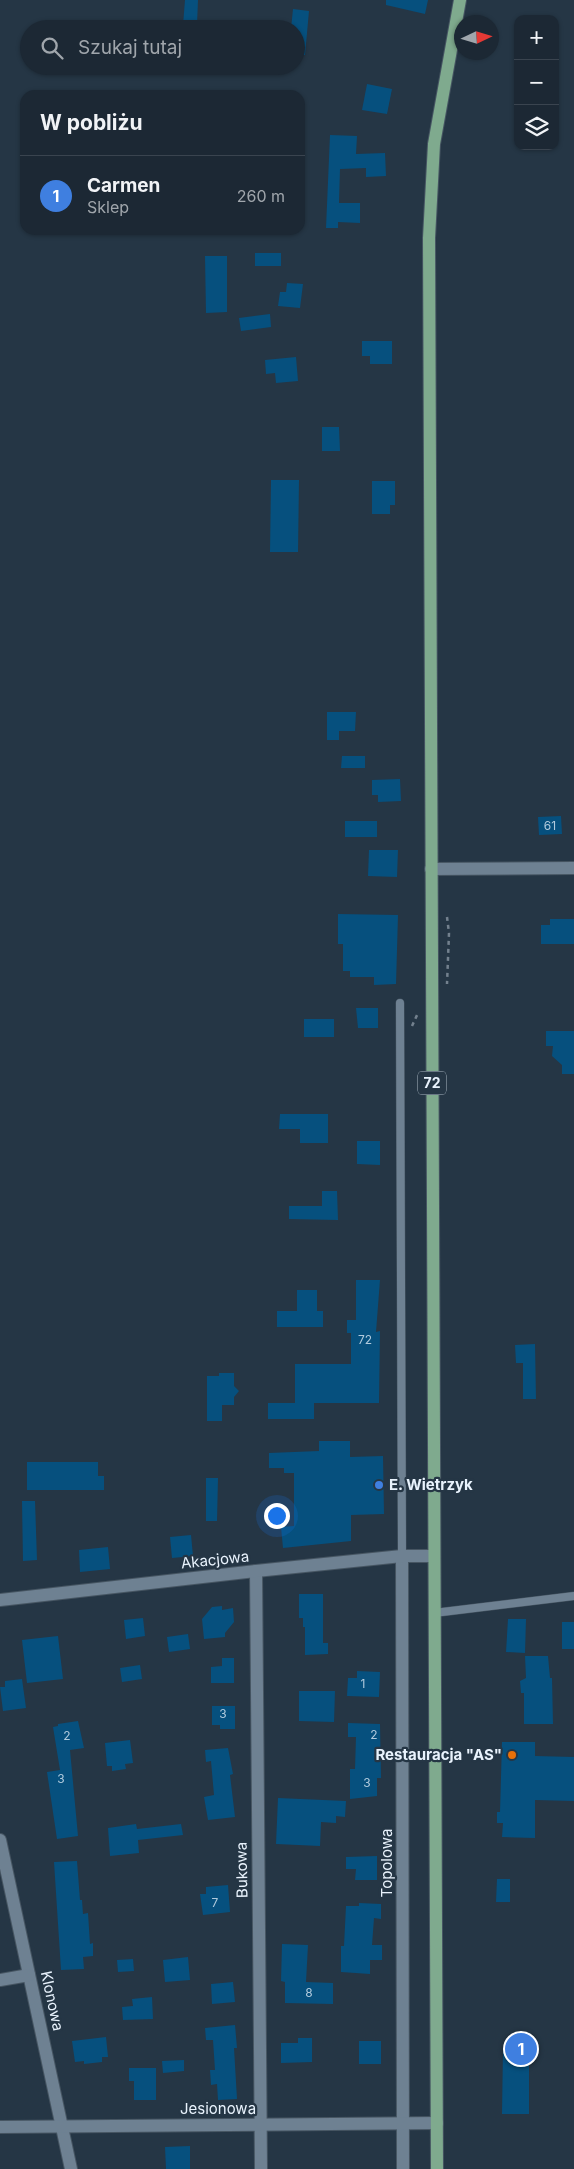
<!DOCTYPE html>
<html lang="pl">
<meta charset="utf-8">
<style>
:root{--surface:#1c2834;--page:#25303c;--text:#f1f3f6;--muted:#a0a6ac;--line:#3a444f;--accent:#d6ab8b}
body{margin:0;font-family:Inter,sans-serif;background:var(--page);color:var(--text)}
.controls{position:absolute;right:15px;top:15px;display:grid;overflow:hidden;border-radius:10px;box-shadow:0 1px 4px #0004}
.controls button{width:45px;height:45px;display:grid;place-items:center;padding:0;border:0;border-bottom:1px solid var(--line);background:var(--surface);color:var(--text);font:25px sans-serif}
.compass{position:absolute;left:454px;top:15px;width:45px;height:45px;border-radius:50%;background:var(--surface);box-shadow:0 1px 4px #0004;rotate:86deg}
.you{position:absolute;left:276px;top:1515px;width:18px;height:18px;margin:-12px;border:4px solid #fff;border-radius:50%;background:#1a73e8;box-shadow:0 0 0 8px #1a73e833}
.badge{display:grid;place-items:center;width:32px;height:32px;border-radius:50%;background:var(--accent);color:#fff;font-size:16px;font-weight:700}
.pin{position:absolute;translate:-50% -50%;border:2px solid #fff;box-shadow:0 1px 5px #0006}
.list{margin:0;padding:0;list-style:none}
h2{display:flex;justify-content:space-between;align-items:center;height:65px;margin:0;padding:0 20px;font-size:21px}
h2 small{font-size:16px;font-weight:400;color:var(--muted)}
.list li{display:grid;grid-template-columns:32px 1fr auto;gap:15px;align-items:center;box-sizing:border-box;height:80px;padding:0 20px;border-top:1px solid var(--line)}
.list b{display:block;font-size:19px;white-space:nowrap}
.list p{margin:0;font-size:16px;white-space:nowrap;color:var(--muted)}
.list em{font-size:16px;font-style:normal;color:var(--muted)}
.icon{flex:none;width:28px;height:28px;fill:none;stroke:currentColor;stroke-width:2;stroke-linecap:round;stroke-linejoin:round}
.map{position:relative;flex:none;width:574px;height:2169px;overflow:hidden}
.search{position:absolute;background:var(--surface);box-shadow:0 1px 4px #0004;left:20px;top:20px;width:285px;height:55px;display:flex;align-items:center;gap:12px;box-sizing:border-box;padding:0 18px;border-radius:28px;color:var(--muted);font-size:19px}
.panel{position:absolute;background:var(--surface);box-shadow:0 1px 4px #0004;left:20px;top:90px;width:285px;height:145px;border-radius:15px}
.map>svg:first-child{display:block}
.building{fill:#06507e}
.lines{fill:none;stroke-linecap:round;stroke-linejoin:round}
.service-casing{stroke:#465562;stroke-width:9}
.minor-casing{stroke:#465562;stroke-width:14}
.primary-casing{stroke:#465562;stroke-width:14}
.path{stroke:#73818e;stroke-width:2.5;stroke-dasharray:4 4;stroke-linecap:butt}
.service{stroke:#6e8192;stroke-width:8}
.minor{stroke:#6e8192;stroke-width:12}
.primary{stroke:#7faa8e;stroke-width:12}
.shop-dot{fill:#3f7fe0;stroke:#253645;stroke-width:2}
.food-dot{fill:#e8710a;stroke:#253645;stroke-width:2}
.labels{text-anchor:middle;stroke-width:4.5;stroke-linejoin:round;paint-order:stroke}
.number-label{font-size:12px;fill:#b0cadd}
.shield{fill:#253645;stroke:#aebac6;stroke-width:1}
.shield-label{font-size:14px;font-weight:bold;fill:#e9f3fd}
.poi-label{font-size:15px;font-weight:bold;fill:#e9f3fd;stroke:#253645;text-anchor:start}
.street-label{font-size:15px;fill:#e9f3fd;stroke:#253645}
</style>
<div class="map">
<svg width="574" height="2169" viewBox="0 0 574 2169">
<rect width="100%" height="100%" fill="#253645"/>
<!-- building -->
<g class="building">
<polygon points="185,0 198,0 197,25 183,25"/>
<polygon points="386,0 428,0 425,14 386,5"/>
<polygon points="293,9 309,11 305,55 296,55 296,29 291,29"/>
<polygon points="367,84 392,89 387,114 362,110"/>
<polygon points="330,135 357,136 356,154 385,153 386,176 366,177 366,168 340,169 339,203 360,203 360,223 338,222 338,228 326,228"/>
<rect x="255" y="253" width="26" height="13"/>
<polygon points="205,256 227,256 227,312 206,313"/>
<polygon points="287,283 303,284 300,308 278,306 280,292 286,292"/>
<polygon points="270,314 271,327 241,331 239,318"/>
<polygon points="362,341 392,341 392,364 370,364 370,356 362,356"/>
<polygon points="296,357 298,381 276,383 275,373 266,374 265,360"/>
<polygon points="322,427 339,427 340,451 322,451"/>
<polygon points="271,480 299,480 298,552 270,552"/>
<polygon points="372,481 395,481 395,505 390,505 390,514 372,514"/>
<polygon points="327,712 356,712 355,731 339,731 339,740 327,740"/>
<polygon points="342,756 365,756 365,768 341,768"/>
<polygon points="400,779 401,801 378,802 378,795 372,795 372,780"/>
<polygon points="561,816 562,834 539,835 538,817"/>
<rect x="345" y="821" width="32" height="16"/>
<polygon points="369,850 398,850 397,877 368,876"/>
<polygon points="338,914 398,915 396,984 374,985 374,977 350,977 350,971 343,971 343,944 338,944"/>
<polygon points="550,919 574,919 574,944 541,944 541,925 550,925"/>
<polygon points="356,1008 378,1008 378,1028 358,1028"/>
<rect x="304" y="1019" width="30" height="18"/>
<polygon points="546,1031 574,1031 574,1074 562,1074 562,1065 552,1056 553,1046 546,1046"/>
<polygon points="280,1114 328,1114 328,1143 300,1143 300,1129 279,1129"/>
<polygon points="357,1141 380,1141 380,1165 357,1164"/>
<polygon points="322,1191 337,1191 338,1220 289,1219 289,1206 322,1206"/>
<polygon points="356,1280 380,1280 376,1332 380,1331 379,1403 314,1403 314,1419 268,1419 268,1403 295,1403 295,1364 351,1364 351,1333 347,1333 347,1320 356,1320"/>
<polygon points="297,1290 317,1290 317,1311 323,1311 323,1327 277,1327 277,1311 297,1311"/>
<polygon points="535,1344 536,1399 523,1399 523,1363 516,1363 515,1345"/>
<polygon points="219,1373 234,1373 234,1386 239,1391 234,1397 234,1405 222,1405 222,1421 207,1421 207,1376 219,1376"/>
<polygon points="319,1441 350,1441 350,1457 383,1456 384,1514 351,1515 351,1541 283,1548 281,1527 294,1526 294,1473 284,1473 284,1468 269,1468 269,1453 319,1451"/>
<polygon points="27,1462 98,1462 98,1476 104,1476 104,1490 27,1490"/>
<polygon points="206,1478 218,1478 217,1521 206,1521"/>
<polygon points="22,1501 35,1501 37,1560 23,1561"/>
<polygon points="191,1535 193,1556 172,1558 170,1537"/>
<polygon points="108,1547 110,1569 80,1572 79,1550"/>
<polygon points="299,1594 323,1594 323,1643 328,1643 328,1654 305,1655 305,1627 303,1627 303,1618 299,1618"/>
<polygon points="222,1606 222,1610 233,1608 234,1622 225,1633 225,1637 204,1639 202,1619 212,1607"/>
<polygon points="143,1618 145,1636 126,1639 124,1620"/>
<polygon points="508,1619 526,1619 525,1653 506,1652"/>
<rect x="562" y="1622" width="12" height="27"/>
<polygon points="188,1634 190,1649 169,1652 167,1637"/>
<polygon points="58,1636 63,1679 27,1683 22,1640"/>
<polygon points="525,1656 548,1656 550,1678 552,1678 553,1724 524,1724 524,1693 521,1693 520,1681 526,1678"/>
<polygon points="222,1658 234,1658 234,1683 211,1683 211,1667 222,1666"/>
<polygon points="140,1665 142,1679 122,1682 120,1668"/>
<polygon points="357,1671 380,1672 379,1697 347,1696 348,1678 357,1678"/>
<polygon points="22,1679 26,1708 3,1711 0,1687 5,1687 5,1681"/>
<polygon points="299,1691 335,1691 334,1722 299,1721"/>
<polygon points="212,1706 235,1706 235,1729 220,1729 220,1725 212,1725"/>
<polygon points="78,1721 84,1748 70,1750 78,1836 57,1839 47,1772 60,1770 53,1727 58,1726 58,1724"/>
<polygon points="348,1723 380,1724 381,1778 377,1778 377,1796 350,1799 350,1769 355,1769 356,1737 348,1737"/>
<polygon points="130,1740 133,1763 125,1764 126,1769 112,1771 112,1766 107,1766 105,1743"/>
<polygon points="502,1742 535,1742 535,1756 574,1757 574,1801 535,1800 535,1838 502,1837 503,1823 497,1823 497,1812 500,1812"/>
<polygon points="228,1748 233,1774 230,1775 235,1817 208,1820 204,1797 214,1795 211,1761 206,1762 205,1750"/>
<polygon points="278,1798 346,1801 345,1817 336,1816 336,1823 321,1822 320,1846 276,1844"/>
<polygon points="136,1824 137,1829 181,1824 183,1835 138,1840 139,1853 110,1856 108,1828"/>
<polygon points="377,1856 377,1880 355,1880 356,1869 346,1869 346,1857"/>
<polygon points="77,1861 80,1900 82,1900 83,1914 88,1913 90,1944 93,1943 93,1956 83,1957 84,1969 61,1970 54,1862"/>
<polygon points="497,1879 510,1879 510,1902 496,1902"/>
<polygon points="228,1885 230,1912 203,1915 200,1894 206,1894 206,1887"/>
<polygon points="359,1903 381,1904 381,1919 374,1918 372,1945 382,1945 382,1960 370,1960 370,1974 341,1972 341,1946 344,1946 346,1906 359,1906"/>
<polygon points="282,1944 308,1945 306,1982 333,1983 333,2004 285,2003 285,1982 281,1981"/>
<polygon points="188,1957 190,1980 165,1982 163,1960"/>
<polygon points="133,1959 134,1971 118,1972 117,1960"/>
<polygon points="233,1982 235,2002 212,2004 211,1984"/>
<polygon points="152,1997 153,2019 123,2020 122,2007 133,2006 132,1999"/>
<polygon points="235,2025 237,2048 234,2048 237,2099 218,2100 217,2084 211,2085 210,2070 215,2070 213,2040 206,2040 205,2028"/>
<polygon points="106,2037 108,2057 102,2057 102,2062 84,2064 84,2061 75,2062 72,2041"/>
<polygon points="298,2038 312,2038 312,2062 281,2063 281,2043 298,2043"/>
<rect x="359" y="2041" width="22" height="23"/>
<polygon points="512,2041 529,2041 529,2114 502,2114 503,2049 506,2043"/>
<polygon points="184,2060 184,2071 163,2073 162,2061"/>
<polygon points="129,2068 156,2068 156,2100 134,2100 134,2081 129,2081"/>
<polygon points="190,2146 190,2169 166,2169 165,2147"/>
</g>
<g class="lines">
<!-- service casing -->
<g class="service-casing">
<g id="service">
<polyline points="400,1003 402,1556"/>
<polyline points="434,1613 574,1596"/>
</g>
</g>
<!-- minor casing -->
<g class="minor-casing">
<g id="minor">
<polyline points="431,869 574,868"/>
<polyline points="402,1556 403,2169"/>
<polyline points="256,1571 261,2169"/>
<polyline points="0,1600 256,1571 402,1556 434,1556"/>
<polyline points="0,1840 71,2169"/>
<polyline points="0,1980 29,1975"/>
<polyline points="0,2127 437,2123"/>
</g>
</g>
<!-- primary casing -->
<g class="primary-casing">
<polyline id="primary" points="437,2169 429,238 434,144 460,0"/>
</g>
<!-- path -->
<g class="path">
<polyline points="447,917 449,933 447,984"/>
<polyline points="412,1026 418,1013"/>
</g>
<!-- service -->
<use href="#service" class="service"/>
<!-- minor -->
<use href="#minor" class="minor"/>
<!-- primary -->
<use href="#primary" class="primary"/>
</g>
<!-- markers -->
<circle class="shop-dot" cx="379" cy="1485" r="5"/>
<circle class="food-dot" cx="512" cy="1755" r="5"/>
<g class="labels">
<!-- number labels -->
<g class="number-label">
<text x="550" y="830">61</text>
<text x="365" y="1344">72</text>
<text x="363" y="1688">1</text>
<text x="223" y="1718">3</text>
<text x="374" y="1739">2</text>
<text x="67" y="1740">2</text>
<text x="61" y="1783">3</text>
<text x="367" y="1787">3</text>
<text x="215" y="1907">7</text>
<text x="309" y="1997">8</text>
</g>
<!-- shield labels -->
<rect class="shield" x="418" y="1071.5" width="28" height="23" rx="4"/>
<g class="shield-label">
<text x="432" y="1088">72</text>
</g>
<!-- poi labels -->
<g class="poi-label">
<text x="389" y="1490">E. Wietrzyk</text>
<text x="502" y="1760" text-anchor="end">Restauracja "AS"</text>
</g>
<!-- street labels -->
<g class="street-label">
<text transform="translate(215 1560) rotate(-6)" y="5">Akacjowa</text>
<text transform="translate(387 1863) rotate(-90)" y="5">Topolowa</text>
<text transform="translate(242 1870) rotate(-91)" y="5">Bukowa</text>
<text transform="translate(52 2001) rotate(78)" y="5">Klonowa</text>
<text x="218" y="2114">Jesionowa</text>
</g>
</g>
</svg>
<div class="controls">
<button>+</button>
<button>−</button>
<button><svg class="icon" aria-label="layers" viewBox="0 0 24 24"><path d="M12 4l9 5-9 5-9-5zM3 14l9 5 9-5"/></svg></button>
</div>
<svg class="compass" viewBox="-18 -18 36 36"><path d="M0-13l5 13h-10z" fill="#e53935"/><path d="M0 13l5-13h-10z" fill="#a0a6ac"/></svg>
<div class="you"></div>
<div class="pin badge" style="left:521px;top:2049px;background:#3f7fe0">1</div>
<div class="search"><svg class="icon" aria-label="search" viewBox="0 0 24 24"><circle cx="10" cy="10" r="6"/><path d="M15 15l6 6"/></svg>Szukaj tutaj</div>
<section class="panel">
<h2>W pobliżu<small></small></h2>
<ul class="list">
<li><span class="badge" style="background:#3f7fe0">1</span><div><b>Carmen</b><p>Sklep</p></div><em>260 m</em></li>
</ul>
</section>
</div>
